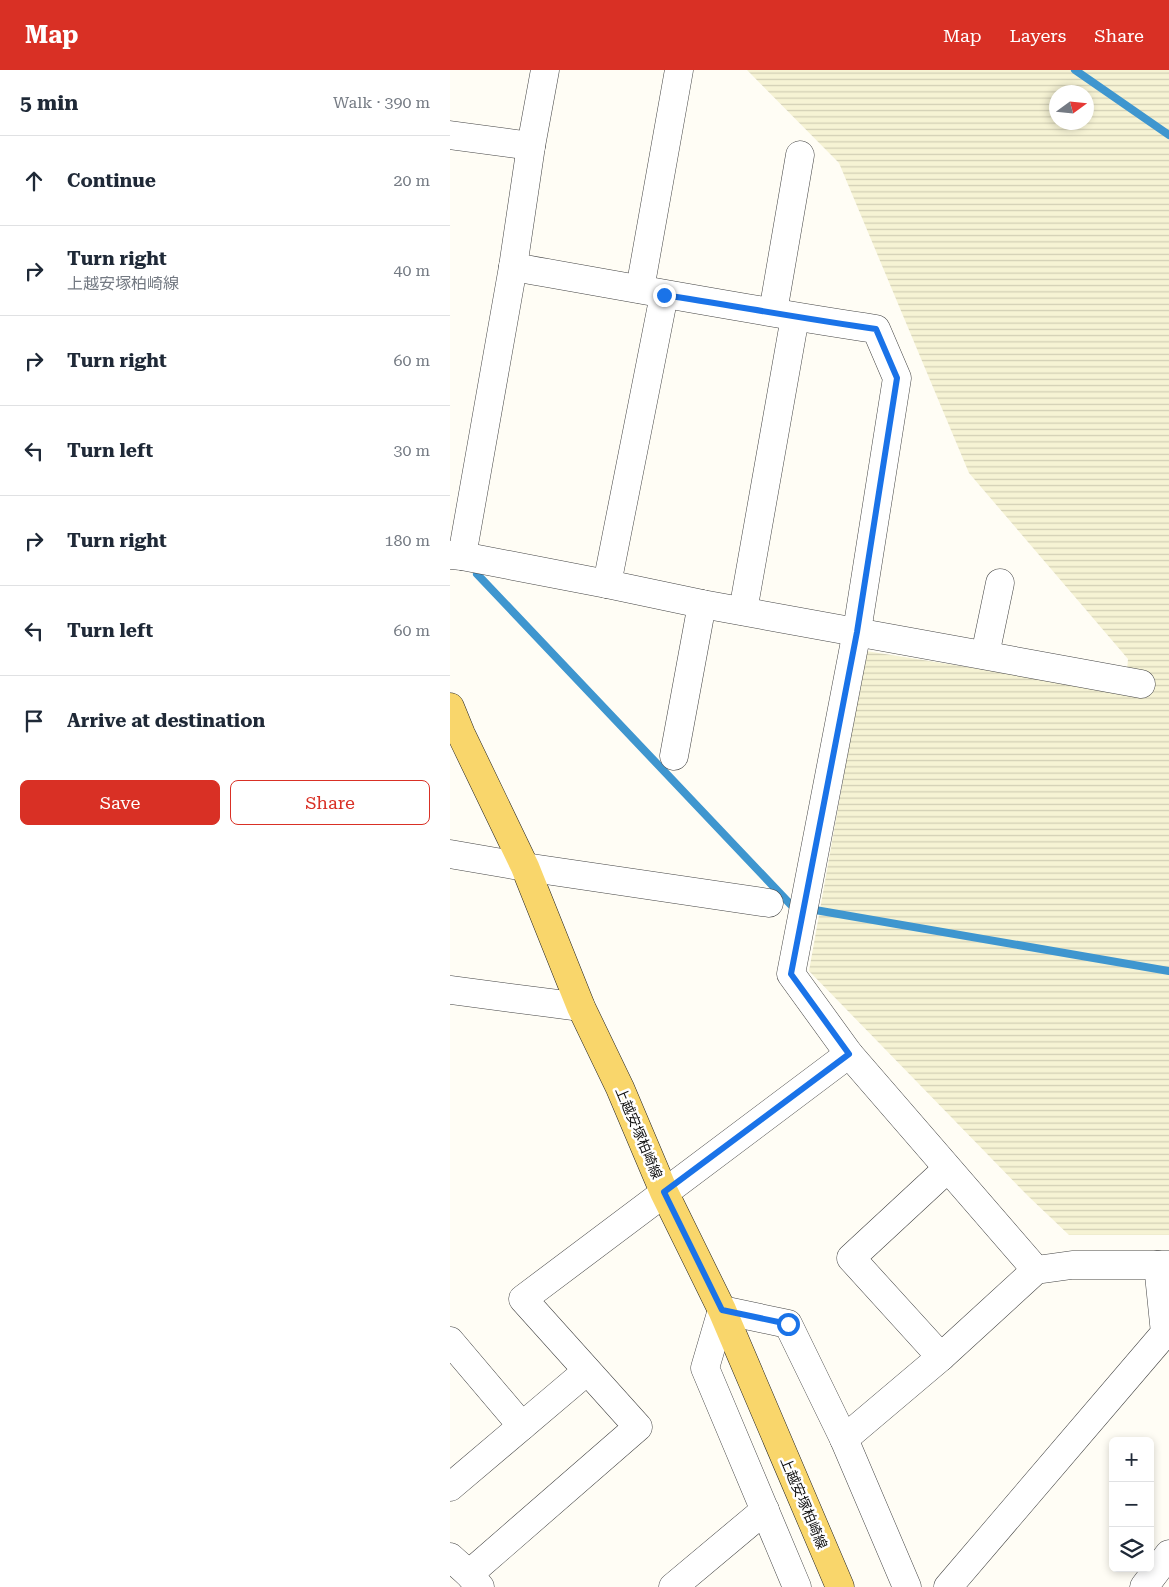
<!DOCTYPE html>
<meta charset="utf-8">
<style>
:root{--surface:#fff;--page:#f6f6f7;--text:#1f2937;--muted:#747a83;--line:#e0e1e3;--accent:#d93025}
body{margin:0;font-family:"Roboto Serif","Noto Sans JP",serif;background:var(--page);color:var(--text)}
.controls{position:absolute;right:15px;bottom:15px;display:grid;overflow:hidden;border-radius:8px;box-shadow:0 2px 8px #0003}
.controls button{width:45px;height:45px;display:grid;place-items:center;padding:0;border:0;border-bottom:1px solid var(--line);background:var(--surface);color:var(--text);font:25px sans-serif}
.compass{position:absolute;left:599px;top:15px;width:45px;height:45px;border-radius:50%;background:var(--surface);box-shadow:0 2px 8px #0003;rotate:75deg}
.stop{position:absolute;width:15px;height:15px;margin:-11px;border:4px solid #1a73e8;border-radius:50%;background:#fff}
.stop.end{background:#1a73e8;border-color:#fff;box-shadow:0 1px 5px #0008}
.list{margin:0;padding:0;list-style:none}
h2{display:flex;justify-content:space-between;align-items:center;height:65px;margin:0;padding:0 20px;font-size:21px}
h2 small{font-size:16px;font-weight:400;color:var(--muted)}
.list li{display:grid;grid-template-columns:32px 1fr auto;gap:15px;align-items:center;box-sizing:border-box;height:90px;padding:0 20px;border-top:1px solid var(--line)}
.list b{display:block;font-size:19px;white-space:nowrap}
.list p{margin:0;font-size:16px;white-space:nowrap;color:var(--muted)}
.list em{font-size:16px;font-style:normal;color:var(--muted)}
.actions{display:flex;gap:10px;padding:15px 20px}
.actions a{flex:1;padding:11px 0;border:1px solid var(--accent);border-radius:8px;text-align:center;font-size:18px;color:var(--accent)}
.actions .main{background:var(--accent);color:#fff}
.icon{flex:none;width:28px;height:28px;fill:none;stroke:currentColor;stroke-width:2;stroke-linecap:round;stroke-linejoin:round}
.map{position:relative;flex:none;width:719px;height:1517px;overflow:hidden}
header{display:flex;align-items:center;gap:30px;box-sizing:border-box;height:70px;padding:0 25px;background:var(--accent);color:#fff}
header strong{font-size:24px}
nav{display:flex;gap:28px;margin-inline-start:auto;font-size:18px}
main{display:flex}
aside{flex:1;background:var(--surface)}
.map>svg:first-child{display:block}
.farmland{fill:url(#farmland-rules);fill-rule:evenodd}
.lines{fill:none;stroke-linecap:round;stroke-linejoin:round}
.stream{stroke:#3f96cf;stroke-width:8}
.minor-casing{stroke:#444;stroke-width:29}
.primary-casing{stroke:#222;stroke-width:29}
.minor{stroke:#fff;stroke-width:28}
.primary{stroke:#f9d66b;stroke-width:28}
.route{stroke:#1a73e8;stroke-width:6}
.labels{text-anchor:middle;stroke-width:5;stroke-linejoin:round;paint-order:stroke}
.street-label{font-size:14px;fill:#111;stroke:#fff}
</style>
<header>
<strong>Map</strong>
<nav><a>Map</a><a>Layers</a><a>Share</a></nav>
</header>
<main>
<aside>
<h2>5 min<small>Walk · 390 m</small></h2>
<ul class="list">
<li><svg class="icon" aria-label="ahead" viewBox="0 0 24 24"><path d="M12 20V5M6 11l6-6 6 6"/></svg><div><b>Continue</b></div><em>20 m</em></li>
<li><svg class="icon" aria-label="right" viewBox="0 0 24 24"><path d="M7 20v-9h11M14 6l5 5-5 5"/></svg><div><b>Turn right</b><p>上越安塚柏崎線</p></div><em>40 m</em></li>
<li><svg class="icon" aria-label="right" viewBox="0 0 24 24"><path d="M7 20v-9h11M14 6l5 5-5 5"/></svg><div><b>Turn right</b></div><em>60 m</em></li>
<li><svg class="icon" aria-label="left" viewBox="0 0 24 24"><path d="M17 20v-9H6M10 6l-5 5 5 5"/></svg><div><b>Turn left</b></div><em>30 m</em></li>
<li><svg class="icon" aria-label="right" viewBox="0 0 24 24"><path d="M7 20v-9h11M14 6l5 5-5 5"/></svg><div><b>Turn right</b></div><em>180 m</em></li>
<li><svg class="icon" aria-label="left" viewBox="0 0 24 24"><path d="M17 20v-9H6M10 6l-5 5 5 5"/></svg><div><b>Turn left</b></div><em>60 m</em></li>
<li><svg class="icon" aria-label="arrive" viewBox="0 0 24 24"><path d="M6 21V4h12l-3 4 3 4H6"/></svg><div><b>Arrive at destination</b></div></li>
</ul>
<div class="actions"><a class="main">Save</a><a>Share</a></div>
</aside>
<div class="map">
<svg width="719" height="1517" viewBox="0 0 719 1517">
<defs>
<pattern id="farmland-rules" width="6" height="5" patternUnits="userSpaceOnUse" patternTransform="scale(1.25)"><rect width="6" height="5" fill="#f6f3d4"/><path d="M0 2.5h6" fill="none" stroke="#d2cfb5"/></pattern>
</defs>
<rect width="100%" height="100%" fill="#fffdf5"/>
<!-- farmland -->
<path class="farmland" d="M297 0H719V1165H619L578 1126 359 901 416 581 675 622 678 589 519 403 389 93ZM606 22H636V52H606Z"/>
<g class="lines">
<!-- stream -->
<g class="stream">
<polyline points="625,0 719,65"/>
<polyline points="27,504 342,836 719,901"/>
</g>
<!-- minor casing -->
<g class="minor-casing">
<g id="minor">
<polyline points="0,65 81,76"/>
<path d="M63 197C184 218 304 241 426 259L447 308 407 561 341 904 399 984 586 1200"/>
<polyline points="190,219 229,0"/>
<polyline points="323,242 350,85"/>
<polyline points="0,485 12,486 157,514 252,534 691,614"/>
<polyline points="12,486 63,197 81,76 95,0"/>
<polyline points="157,514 214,225"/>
<polyline points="293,541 345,247"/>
<polyline points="535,585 550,513"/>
<polyline points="224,686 252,534"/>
<polyline points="0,784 75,797 319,833"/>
<polyline points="0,920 131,937"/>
<polyline points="0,1271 72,1356"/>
<polyline points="491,1287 401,1188 497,1099"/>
<polyline points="394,1369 491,1287 586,1200 622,1195 719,1195"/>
<polyline points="0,1417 137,1301"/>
<polyline points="0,1487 19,1504 30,1517"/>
<polyline points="19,1504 188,1357 73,1229 399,984"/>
<polyline points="223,1517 315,1440"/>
<polyline points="347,1517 255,1298 272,1240 338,1254 394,1369 457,1517"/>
<polyline points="498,1517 715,1263 708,1195"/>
<polyline points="694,1517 719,1484"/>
</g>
</g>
<!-- primary casing -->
<g class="primary-casing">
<polyline id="primary" points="0,637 11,664 75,797 131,937 170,1018 214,1122 272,1240 390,1517"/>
</g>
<!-- minor -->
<use href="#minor" class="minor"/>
<!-- primary -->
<use href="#primary" class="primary"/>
</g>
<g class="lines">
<!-- route -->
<path class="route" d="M214 225C285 236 355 249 426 259L447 308 407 562 341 904 399 984 214 1122 272 1240 338 1254"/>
</g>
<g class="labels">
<!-- street labels -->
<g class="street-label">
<text transform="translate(189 1063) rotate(67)" y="5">上越安塚柏崎線</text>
<text transform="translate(354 1433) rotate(67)" y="5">上越安塚柏崎線</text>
</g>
</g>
</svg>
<div class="controls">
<button>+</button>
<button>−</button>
<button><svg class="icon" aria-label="layers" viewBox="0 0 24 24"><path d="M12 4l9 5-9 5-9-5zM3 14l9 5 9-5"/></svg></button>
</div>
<svg class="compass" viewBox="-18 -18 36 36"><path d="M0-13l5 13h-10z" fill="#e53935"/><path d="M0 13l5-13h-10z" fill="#747a83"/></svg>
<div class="stop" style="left:338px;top:1254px"></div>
<div class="stop end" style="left:214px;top:225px"></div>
</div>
</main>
